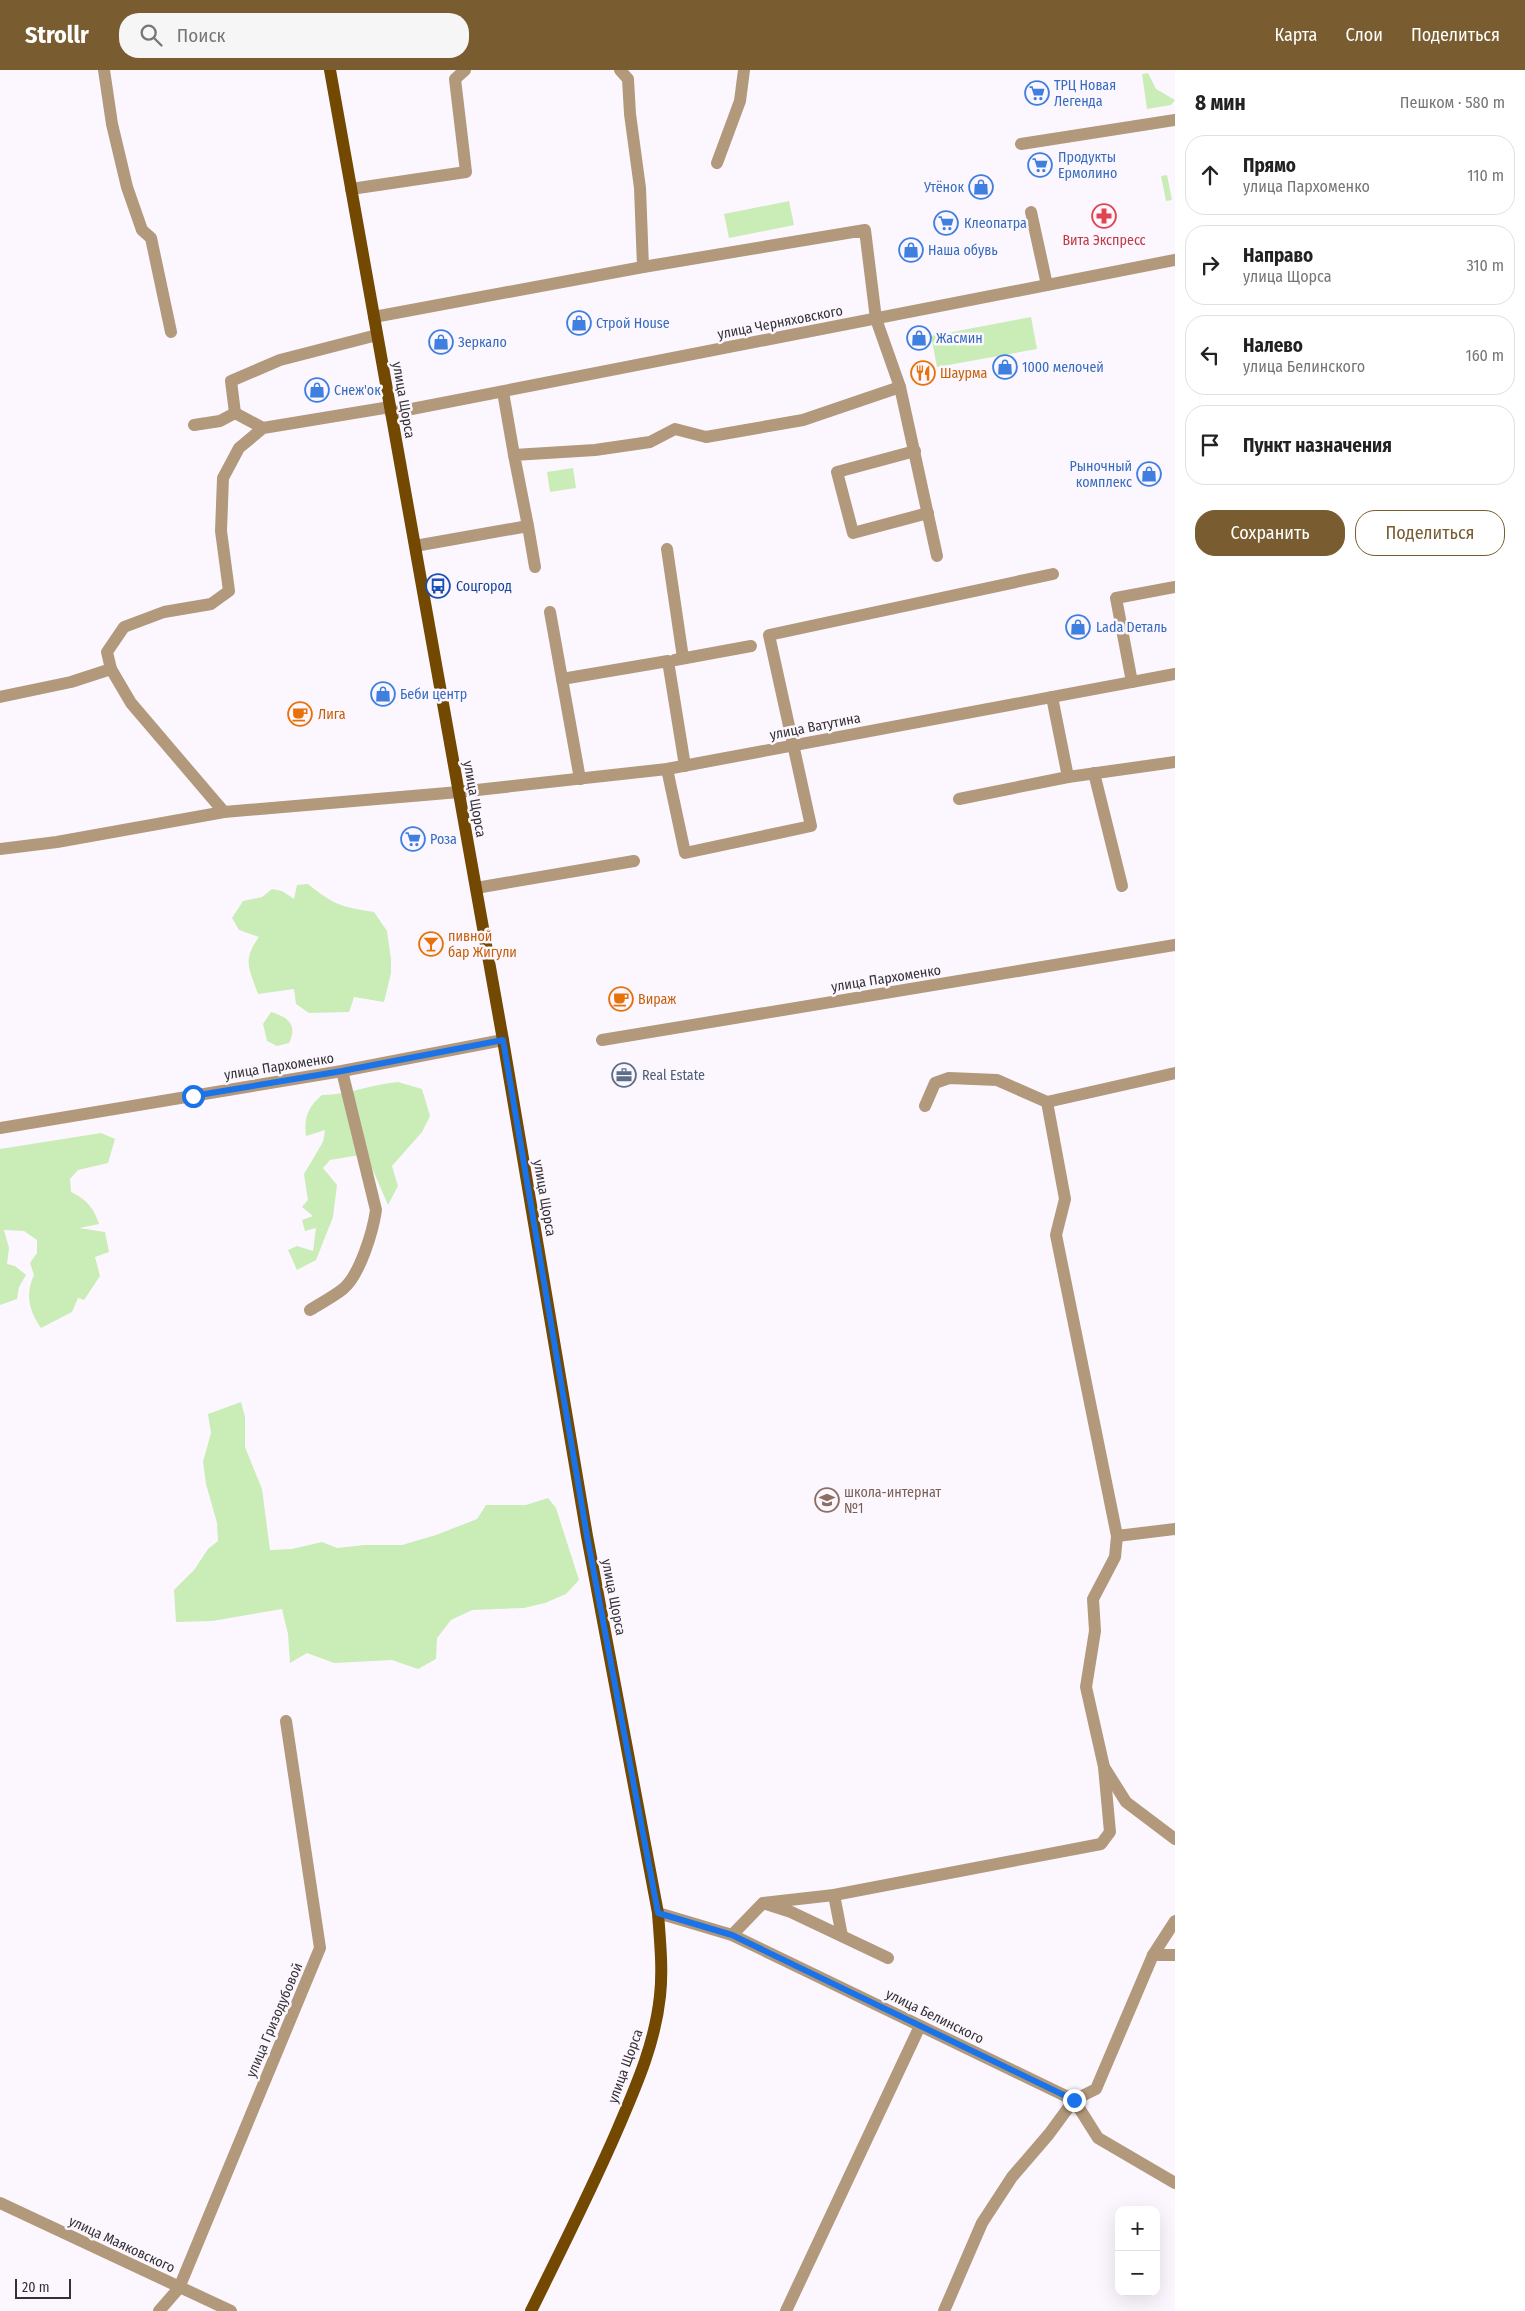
<!DOCTYPE html>
<html lang="ru">
<meta charset="utf-8">
<style>
:root{--surface:#fff;--page:#f6f6f6;--text:#222;--muted:#767676;--line:#e0e0e0;--accent:#795c30}
body{margin:0;font-family:"Fira Sans Condensed",sans-serif;background:var(--page);color:var(--text)}
.controls{position:absolute;right:15px;bottom:15px;display:grid;overflow:hidden;border-radius:10px;box-shadow:0 5px 20px #0002}
.controls button{width:45px;height:45px;display:grid;place-items:center;padding:0;border:0;border-bottom:1px solid var(--line);background:var(--surface);color:var(--text);font:25px sans-serif}
.scale{position:absolute;left:15px;bottom:12px;width:56px;box-sizing:border-box;padding-left:5px;border:2px solid #333134;border-top:0;font-size:14px;line-height:18px;white-space:nowrap;color:#333134;-webkit-text-stroke:4px #fcf7ff;paint-order:stroke}
.stop{position:absolute;width:15px;height:15px;margin:-11px;border:4px solid #1a73e8;border-radius:50%;background:#fff}
.stop.end{background:#1a73e8;border-color:#fff;box-shadow:0 1px 5px #0008}
.list{margin:0;padding:0;list-style:none}
h2{display:flex;justify-content:space-between;align-items:center;height:65px;margin:0;padding:0 20px;font-size:21px}
h2 small{font-size:16px;font-weight:400;color:var(--muted)}
.list li{display:grid;grid-template-columns:32px 1fr auto;gap:15px;align-items:center;box-sizing:border-box;height:80px;margin:0 10px 10px;padding:0 10px;border:1px solid var(--line);border-radius:20px}
.list b{display:block;font-size:19px;white-space:nowrap}
.list p{margin:0;font-size:16px;white-space:nowrap;color:var(--muted)}
.list em{font-size:16px;font-style:normal;color:var(--muted)}
.actions{display:flex;gap:10px;padding:15px 20px}
.actions a{flex:1;padding:11px 0;border:1px solid var(--accent);border-radius:20px;text-align:center;font-size:18px;color:var(--accent)}
.actions .main{background:var(--accent);color:#fff}
.icon{flex:none;width:28px;height:28px;fill:none;stroke:currentColor;stroke-width:2;stroke-linecap:round;stroke-linejoin:round}
.map{position:relative;flex:none;width:1175px;height:2241px;overflow:hidden}
header{display:flex;align-items:center;gap:30px;box-sizing:border-box;height:70px;padding:0 25px;background:var(--accent);color:#fff}
header strong{font-size:24px}
nav{display:flex;gap:28px;margin-inline-start:auto;font-size:18px}
.search{width:350px;height:45px;background:var(--page);display:flex;align-items:center;gap:12px;box-sizing:border-box;padding:0 18px;border-radius:20px;color:var(--muted);font-size:19px}
main{display:flex}
aside{flex:1;background:var(--surface)}
.map>svg:first-child{display:block}
.green{fill:#caecb6}
.lines{fill:none;stroke-linecap:round;stroke-linejoin:round}
.minor{stroke:#b2997b;stroke-width:12}
.major{stroke:#734800;stroke-width:12}
.route{stroke:#1a73e8;stroke-width:6}
.labels{text-anchor:middle;stroke-width:5;stroke-linejoin:round;paint-order:stroke}
.shop-label{font-size:14px;fill:#366cbe;stroke:#fcf7ff;text-anchor:start}
.health-label{font-size:14px;fill:#be3a42;stroke:#fcf7ff}
.street-label{font-size:14px;fill:#333134;stroke:#fcf7ff}
.food-label{font-size:14px;fill:#c56008;stroke:#fcf7ff;text-anchor:start}
.transit-label{font-size:14px;fill:#164399;stroke:#fcf7ff;text-anchor:start}
.service-label{font-size:14px;fill:#4e5e75;stroke:#fcf7ff;text-anchor:start}
.education-label{font-size:14px;fill:#785e54;stroke:#fcf7ff;text-anchor:start}
</style>
<header>
<strong>Strollr</strong>
<div class="search"><svg class="icon" aria-label="search" viewBox="0 0 24 24"><circle cx="10" cy="10" r="6"/><path d="M15 15l6 6"/></svg>Поиск</div>
<nav><a>Карта</a><a>Слои</a><a>Поделиться</a></nav>
</header>
<main>
<div class="map">
<svg width="1175" height="2241" viewBox="0 0 1175 2241">
<rect width="100%" height="100%" fill="#fcf7ff"/>
<!-- green -->
<g class="green">
<polygon points="1148,3 1156,19 1175,30 1171,35 1147,39 1142,4"/>
<polygon points="1167,105 1172,130 1166,131 1161,106"/>
<polygon points="789,131 794,155 729,168 724,144"/>
<polygon points="1031,247 1037,279 937,297 931,266"/>
<polygon points="573,398 576,418 550,422 547,402"/>
<path d="M308 814C334 835 341 837 374 842L387 861 391 889V903L384 932 354 927 349 942 309 943 296 934 294 919 258 924C249 898 242 890 259 867L239 860 232 848 243 831 262 827 272 819 282 821 294 829 297 815Z"/>
<path d="M271 942C288 947 298 955 289 973L277 976 267 971 263 954Z"/>
<path d="M398 1012 422 1019 430 1046 422 1062 392 1096 398 1116 388 1135 366 1084 330 1090 323 1098 337 1115 333 1147 316 1190 297 1200 288 1180 297 1176 313 1181 316 1158 305 1161 302 1150 313 1146 302 1137 308 1130 304 1104 323 1072 325 1060 306 1066C304 1047 308 1037 322 1025 349 1025 371 1014 398 1012Z"/>
<path d="M101 1063 115 1069 108 1093 78 1100 70 1109 71 1122C86 1129 94 1138 99 1154L79 1158 105 1162 109 1182 95 1187 100 1206 84 1230 78 1228 72 1242 41 1258C29 1241 25 1224 34 1205L30 1193 37 1183V1170L24 1161 4 1160 9 1178 7 1194 15 1196 26 1205 19 1217 17 1229 0 1235V1079Z"/>
<polygon points="241,1332 245,1347 245,1377 262,1419 270,1480 292,1479 322,1472 337,1478 364,1475 402,1475 436,1465 477,1449 486,1435 526,1435 548,1428 556,1438 579,1510 566,1524 545,1533 524,1538 472,1540 451,1550 437,1568 436,1589 418,1599 392,1590 334,1593 307,1583 290,1593 288,1564 282,1539 212,1551 176,1552 174,1520 194,1500 208,1479 218,1471 217,1453 206,1414 203,1392 211,1363 208,1344"/>
</g>
<g class="lines">
<!-- minor -->
<g class="minor">
<polyline points="104,0 112,54 127,117 142,160 151,168 171,262"/>
<polyline points="620,0 628,9 630,44 640,118 643,197"/>
<polyline points="1021,74 1175,50"/>
<polyline points="717,93 740,31 744,0"/>
<polyline points="351,119 466,102 455,9 465,0"/>
<polyline points="1031,142 1047,215"/>
<polyline points="374,247 643,197 865,160 876,249 900,317 803,350 706,367 675,359 650,372 595,380 514,385 528,456"/>
<polyline points="900,317 937,486"/>
<polyline points="503,322 514,385"/>
<polyline points="391,343 1175,190"/>
<polyline points="194,355 220,351 235,343"/>
<polyline points="263,358 235,343 231,311 280,290 377,265"/>
<polyline points="915,381 837,402 853,463 928,443"/>
<polyline points="415,476 528,456 535,497"/>
<polyline points="667,479 683,588"/>
<polyline points="550,542 580,709"/>
<polyline points="675,590 751,576"/>
<polyline points="111,599 107,582 124,557 164,542 211,534 229,521 221,461 223,408 239,378 263,358 390,337"/>
<polyline points="562,609 668,591 685,696"/>
<polyline points="1132,612 1116,528 1175,517"/>
<polyline points="0,627 71,612 111,599 131,633 224,742"/>
<polyline points="1052,627 1068,707"/>
<polyline points="667,699 685,783 811,756 769,565 1053,504"/>
<polyline points="1094,703 1122,816"/>
<polyline points="959,729 1068,707 1175,692"/>
<polyline points="0,779 57,772 224,742 459,722 667,699 1175,604"/>
<polyline points="476,818 634,791"/>
<polyline points="602,970 1175,875"/>
<polyline points="1047,1032 1175,1003"/>
<polyline points="925,1036 935,1013 949,1008 997,1010 1047,1032 1065,1129 1056,1165 1117,1466 1175,1459"/>
<polyline points="0,1058 342,1001 503,970"/>
<path d="M310 1240C321 1233 333 1227 343 1219 360 1205 373 1161 376 1140L342 1001"/>
<polyline points="1117,1466 1115,1487 1093,1529 1095,1561 1086,1617 1104,1697 1126,1732 1175,1769"/>
<polyline points="834,1825 842,1866"/>
<polyline points="763,1833 834,1825 1101,1774 1110,1762 1104,1697"/>
<polyline points="658,1843 732,1865 1074,2030 1098,2068 1175,2113"/>
<polyline points="732,1865 763,1833 791,1842 888,1888"/>
<polyline points="1153,1885 1175,1885"/>
<polyline points="0,2133 231,2241"/>
<polyline points="159,2241 179,2218 320,1878 286,1651"/>
<polyline points="786,2241 920,1956"/>
<polyline points="944,2241 982,2153 1012,2107 1049,2064 1074,2030 1096,2019 1153,1885 1175,1851"/>
</g>
<!-- major -->
<path class="major" d="M330 0 503 970 587 1466 658 1843C660 1871 663 1899 660 1926 655 1973 637 2014 619 2056 592 2119 561 2180 531 2241"/>
</g>
<g class="lines">
<!-- route -->
<polyline class="route" points="193,1026 342,1001 503,970 587,1466 658,1843 732,1865 1074,2030"/>
</g>
<!-- icons -->
<defs>
<g id="supermarket-ring" transform="scale(1.25)"><circle r="9.5" fill="#fcf7ff" stroke="#3f7fe0" stroke-width="1.5"/><path d="M-6-5.5h2.5l.6 2H6L4.5 2H-2.5L-4.4-4H-6ZM-1.5 3.2a1.3 1.3 0 1 0 .1 0ZM3 3.2a1.3 1.3 0 1 0 .1 0Z" fill="#3f7fe0"/></g>
<g id="shop-ring" transform="scale(1.25)"><circle r="9.5" fill="#fcf7ff" stroke="#3f7fe0" stroke-width="1.5"/><path d="M-5-2.5h2.3a2.7 3.5 0 0 1 5.4 0H5L5.5 6h-11ZM-1.5-2.5h3a1.5 2.3 0 0 0-3 0Z" fill="#3f7fe0"/></g>
<g id="pharmacy-ring" transform="scale(1.25)"><circle r="9.5" fill="#fcf7ff" stroke="#e0444e" stroke-width="1.5"/><path d="M-2-6h4v4h4v4h-4v4h-4v-4h-4v-4h4Z" fill="#e0444e"/></g>
<g id="restaurant-ring" transform="scale(1.25)"><circle r="9.5" fill="#fcf7ff" stroke="#e8710a" stroke-width="1.5"/><path d="M-5-6h1v4h1v-4h1v4h1v-4h1v5L-1.5 .5V6h-2V.5L-5-1ZM5-6V6H3V1.5H1.5Q1.5-4 5-6Z" fill="#e8710a"/></g>
<g id="bus-ring" transform="scale(1.25)"><circle r="9.5" fill="#fcf7ff" stroke="#1a4fb4" stroke-width="1.5"/><path d="M-5-6H5V4H4V6H2V4H-2V6H-4V4H-5ZM-3.5-4V0h7V-4ZM-3.5 1.2v1.5H-2V1.2ZM2 1.2v1.5H3.5V1.2Z" fill="#1a4fb4"/></g>
<g id="cafe-ring" transform="scale(1.25)"><circle r="9.5" fill="#fcf7ff" stroke="#e8710a" stroke-width="1.5"/><path d="M-5.5-4.5H6V0H3Q3 3.5 0 3.5H-2.5Q-5.5 3.5-5.5 0ZM3-3.2v2h1.7v-2ZM-6 4.5H4V6H-6Z" fill="#e8710a"/></g>
<g id="bar-ring" transform="scale(1.25)"><circle r="9.5" fill="#fcf7ff" stroke="#e8710a" stroke-width="1.5"/><path d="M-6-5H6L.8 .8V4.5H3.5V6h-7V4.5H-.8V.8Z" fill="#e8710a"/></g>
<g id="office-ring" transform="scale(1.25)"><circle r="9.5" fill="#fcf7ff" stroke="#5c6f8a" stroke-width="1.5"/><path d="M-6-3h4V-5.5h4V-3h4V5H-6ZM-1-4.5V-3h2v-1.5ZM-6 0V1H6V0Z" fill="#5c6f8a"/></g>
<g id="school-ring" transform="scale(1.25)"><circle r="9.5" fill="#fcf7ff" stroke="#8d6e63" stroke-width="1.5"/><path d="M0-5L7-2L0 1L-7-2ZM-4 1L0 2.5L4 1V4Q0 6-4 4Z" fill="#8d6e63"/></g>
</defs>
<g fill-rule="evenodd">
<use href="#supermarket-ring" x="1037" y="23"/>
<use href="#supermarket-ring" x="1040" y="95"/>
<use href="#shop-ring" x="981" y="117"/>
<use href="#pharmacy-ring" x="1104" y="146"/>
<use href="#supermarket-ring" x="946" y="153"/>
<use href="#shop-ring" x="911" y="180"/>
<use href="#shop-ring" x="579" y="253"/>
<use href="#shop-ring" x="919" y="268"/>
<use href="#shop-ring" x="441" y="272"/>
<use href="#shop-ring" x="1005" y="297"/>
<use href="#restaurant-ring" x="923" y="303"/>
<use href="#shop-ring" x="317" y="320"/>
<use href="#shop-ring" x="1149" y="404"/>
<use href="#bus-ring" x="438" y="516"/>
<use href="#shop-ring" x="1078" y="557"/>
<use href="#shop-ring" x="383" y="624"/>
<use href="#cafe-ring" x="300" y="644"/>
<use href="#supermarket-ring" x="413" y="769"/>
<use href="#bar-ring" x="431" y="874"/>
<use href="#cafe-ring" x="621" y="929"/>
<use href="#office-ring" x="624" y="1005"/>
<use href="#school-ring" x="827" y="1430"/>
</g>
<g class="labels">
<!-- shop labels -->
<g class="shop-label">
<text x="1054" y="20">ТРЦ Новая<tspan x="1054" dy="16">Легенда</tspan></text>
<text x="1058" y="92">Продукты<tspan x="1058" dy="16">Ермолино</tspan></text>
<text x="964" y="122" text-anchor="end">Утёнок</text>
<text x="964" y="158">Клеопатра</text>
<text x="928" y="185">Наша обувь</text>
<text x="596" y="258">Строй House</text>
<text x="936" y="273">Жасмин</text>
<text x="458" y="277">Зеркало</text>
<text x="1022" y="302">1000 мелочей</text>
<text x="334" y="325">Снеж'ок</text>
<text x="1132" y="401" text-anchor="end">Рыночный<tspan x="1132" dy="16">комплекс</tspan></text>
<text x="1096" y="562">Lada Dеталь</text>
<text x="400" y="629">Беби центр</text>
<text x="430" y="774">Роза</text>
</g>
<!-- health labels -->
<g class="health-label">
<text x="1104" y="175">Вита Экспресс</text>
</g>
<!-- street labels -->
<g class="street-label">
<text transform="translate(780 252) rotate(-11)" y="5">улица Черняховского</text>
<text transform="translate(404 330) rotate(80)" y="5">улица Щорса</text>
<text transform="translate(815 656) rotate(-11)" y="5">улица Ватутина</text>
<text transform="translate(475 729) rotate(80)" y="5">улица Щорса</text>
<text transform="translate(886 908) rotate(-9)" y="5">улица Пархоменко</text>
<text transform="translate(279 996) rotate(-9)" y="5">улица Пархоменко</text>
<text transform="translate(545 1128) rotate(80)" y="5">улица Щорса</text>
<text transform="translate(614 1527) rotate(79)" y="5">улица Щорса</text>
<text transform="translate(935 1946) rotate(26)" y="5">улица Белинского</text>
<text transform="translate(274 1950) rotate(-67)" y="5">улица Гризодубовой</text>
<text transform="translate(625 1996) rotate(-70)" y="5">улица Щорса</text>
<text transform="translate(122 2174) rotate(25)" y="5">улица Маяковского</text>
</g>
<!-- food labels -->
<g class="food-label">
<text x="940" y="308">Шаурма</text>
<text x="318" y="649">Лига</text>
<text x="448" y="871">пивной<tspan x="448" dy="16">бар Жигули</tspan></text>
<text x="638" y="934">Вираж</text>
</g>
<!-- transit labels -->
<g class="transit-label">
<text x="456" y="521">Соцгород</text>
</g>
<!-- service labels -->
<g class="service-label">
<text x="642" y="1010">Real Estate</text>
</g>
<!-- education labels -->
<g class="education-label">
<text x="844" y="1427">школа-интернат<tspan x="844" dy="16">№1</tspan></text>
</g>
</g>
</svg>
<div class="controls">
<button>+</button>
<button>−</button>
</div>
<div class="scale">20 m</div>
<div class="stop" style="left:193px;top:1026px"></div>
<div class="stop end" style="left:1074px;top:2030px"></div>
</div>
<aside>
<h2>8 мин<small>Пешком · 580 m</small></h2>
<ul class="list">
<li><svg class="icon" aria-label="ahead" viewBox="0 0 24 24"><path d="M12 20V5M6 11l6-6 6 6"/></svg><div><b>Прямо</b><p>улица Пархоменко</p></div><em>110 m</em></li>
<li><svg class="icon" aria-label="right" viewBox="0 0 24 24"><path d="M7 20v-9h11M14 6l5 5-5 5"/></svg><div><b>Направо</b><p>улица Щорса</p></div><em>310 m</em></li>
<li><svg class="icon" aria-label="left" viewBox="0 0 24 24"><path d="M17 20v-9H6M10 6l-5 5 5 5"/></svg><div><b>Налево</b><p>улица Белинского</p></div><em>160 m</em></li>
<li><svg class="icon" aria-label="arrive" viewBox="0 0 24 24"><path d="M6 21V4h12l-3 4 3 4H6"/></svg><div><b>Пункт назначения</b></div></li>
</ul>
<div class="actions"><a class="main">Сохранить</a><a>Поделиться</a></div>
</aside>
</main>
